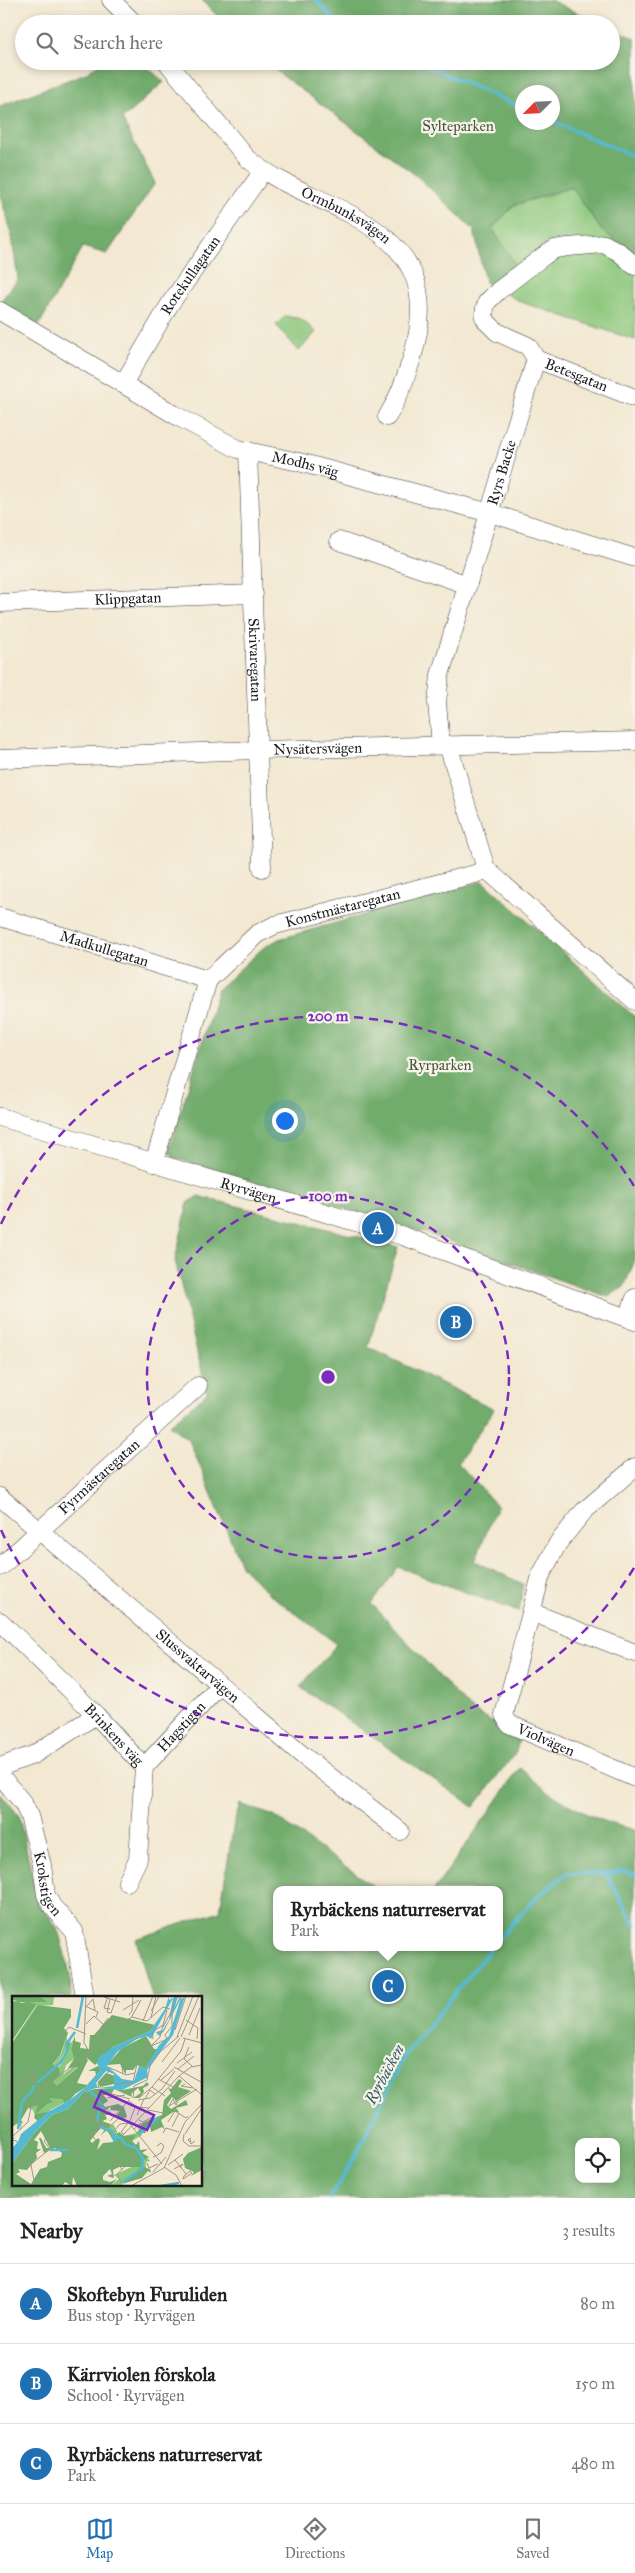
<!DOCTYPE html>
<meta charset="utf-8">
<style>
:root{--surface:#fff;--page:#f2f2f2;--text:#222;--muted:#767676;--line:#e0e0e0;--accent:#1f6fb2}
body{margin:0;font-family:"IM FELL Great Primer",serif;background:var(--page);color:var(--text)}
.controls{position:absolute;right:15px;bottom:15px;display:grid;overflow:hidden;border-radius:10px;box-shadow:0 2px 8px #0003}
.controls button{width:45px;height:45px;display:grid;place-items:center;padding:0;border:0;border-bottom:1px solid var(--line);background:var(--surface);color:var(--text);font:25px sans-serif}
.compass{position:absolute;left:515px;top:85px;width:45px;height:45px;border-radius:50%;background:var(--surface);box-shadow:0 2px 8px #0003;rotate:246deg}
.you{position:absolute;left:284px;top:1120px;width:18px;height:18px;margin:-12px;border:4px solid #fff;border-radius:50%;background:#1a73e8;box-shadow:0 0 0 8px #1a73e833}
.badge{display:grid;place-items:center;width:32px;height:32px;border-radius:50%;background:var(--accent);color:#fff;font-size:16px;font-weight:700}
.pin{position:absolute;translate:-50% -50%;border:2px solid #fff;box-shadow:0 1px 5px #0006}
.popup{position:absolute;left:273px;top:1886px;width:230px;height:65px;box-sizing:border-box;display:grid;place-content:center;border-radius:10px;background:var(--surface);filter:drop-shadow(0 1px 4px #0005);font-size:16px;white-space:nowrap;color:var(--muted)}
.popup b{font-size:19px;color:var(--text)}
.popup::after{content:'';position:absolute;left:50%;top:100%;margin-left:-10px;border:10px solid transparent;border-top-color:var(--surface)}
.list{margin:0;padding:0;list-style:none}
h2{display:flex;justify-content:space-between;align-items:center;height:65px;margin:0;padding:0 20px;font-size:21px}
h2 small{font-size:16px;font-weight:400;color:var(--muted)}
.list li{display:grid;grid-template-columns:32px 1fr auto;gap:15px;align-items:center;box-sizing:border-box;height:80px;padding:0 20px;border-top:1px solid var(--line)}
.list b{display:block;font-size:19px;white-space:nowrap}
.list p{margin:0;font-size:16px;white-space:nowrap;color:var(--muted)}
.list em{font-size:16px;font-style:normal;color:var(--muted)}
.icon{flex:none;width:28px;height:28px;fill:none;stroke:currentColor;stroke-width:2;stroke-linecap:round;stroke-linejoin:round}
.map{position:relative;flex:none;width:635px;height:2198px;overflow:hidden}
.search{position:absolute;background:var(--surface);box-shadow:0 2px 8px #0003;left:15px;right:15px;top:15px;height:55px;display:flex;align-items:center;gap:12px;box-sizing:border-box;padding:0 18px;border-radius:28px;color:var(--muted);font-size:19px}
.sheet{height:305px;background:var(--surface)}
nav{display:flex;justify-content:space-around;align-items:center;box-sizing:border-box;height:70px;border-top:1px solid var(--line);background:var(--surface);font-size:14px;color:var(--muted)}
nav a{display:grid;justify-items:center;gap:2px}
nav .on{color:var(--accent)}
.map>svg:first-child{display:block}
.green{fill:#8cc77c;stroke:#54724c}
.forest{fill:#71ac6c;stroke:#466444;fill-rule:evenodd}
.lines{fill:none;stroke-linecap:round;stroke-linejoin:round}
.stream{stroke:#54bad2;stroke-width:4}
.minor-casing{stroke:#3c3b37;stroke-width:19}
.minor{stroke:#fff;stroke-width:18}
.ring{fill:none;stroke:#7b2cbf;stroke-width:2.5;stroke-dasharray:9 6}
.labels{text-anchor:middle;stroke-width:4.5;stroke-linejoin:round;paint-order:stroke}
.park-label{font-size:15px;fill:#43583e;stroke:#f7f3e8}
.street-label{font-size:15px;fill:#1c1c1c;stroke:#f7f3e8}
.water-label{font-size:16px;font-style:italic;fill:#325b65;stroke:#f7f3e8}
.inset-river{fill:none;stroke:#54bad2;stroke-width:2.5}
.inset-road{fill:none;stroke:#9d9689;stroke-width:1}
.view{fill:#7b2cbf;fill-opacity:0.15;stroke:#7b2cbf;stroke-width:2.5}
.inset-edge{fill:none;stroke:#1c1c1c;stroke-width:2.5}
.centre{fill:#7b2cbf;stroke:#f7f3e8;stroke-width:2.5}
.ring-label{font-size:15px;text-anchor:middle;font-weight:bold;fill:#7b2cbf;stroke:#f7f3e8;stroke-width:4.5;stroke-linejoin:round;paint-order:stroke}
</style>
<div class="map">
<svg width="635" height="2198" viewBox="0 0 635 2198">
<rect width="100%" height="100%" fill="#f7f3e8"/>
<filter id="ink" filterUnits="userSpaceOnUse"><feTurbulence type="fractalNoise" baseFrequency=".02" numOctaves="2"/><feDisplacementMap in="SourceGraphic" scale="10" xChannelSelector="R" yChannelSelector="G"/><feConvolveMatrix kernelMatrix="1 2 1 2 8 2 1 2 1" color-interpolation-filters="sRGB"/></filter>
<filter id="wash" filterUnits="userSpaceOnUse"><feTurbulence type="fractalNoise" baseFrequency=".0096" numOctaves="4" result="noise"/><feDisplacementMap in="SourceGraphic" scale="20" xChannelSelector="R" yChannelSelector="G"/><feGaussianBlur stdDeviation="1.12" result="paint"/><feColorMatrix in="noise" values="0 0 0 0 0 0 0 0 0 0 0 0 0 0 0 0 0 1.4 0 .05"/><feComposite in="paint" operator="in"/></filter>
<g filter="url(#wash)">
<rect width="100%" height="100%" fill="#f3e8d1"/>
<!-- green -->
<g class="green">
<polygon points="572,187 602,231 635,253 635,340 521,302 494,287 492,229 514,205"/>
<polygon points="285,316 301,319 316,332 299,351 276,325"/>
</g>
<!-- forest -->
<g class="forest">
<polygon points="202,0 550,0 601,24 225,24"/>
<path d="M611 28 635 38V253L602 231 572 187 514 205 492 228 514 263 494 287 485 282 474 230 417 176 263 61H611ZM522 92H552V122H522Z"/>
<polygon points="103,61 140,61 164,82 122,119 155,183 107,254 83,247 39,325 0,302 18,279 11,232 0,194 0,106 86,73"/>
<polygon points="483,881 635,1017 635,1260 624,1287 608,1297 426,1233 174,1158 169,1151 218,989 263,948 279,939"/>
<polygon points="198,1196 398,1247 368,1347 494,1409 458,1463 497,1506 475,1561 523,1584 519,1612 398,1567 372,1604 469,1708 519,1739 516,1752 474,1807 300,1687 337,1644 268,1593 242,1567 189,1440 169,1425 207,1393 175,1260 188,1203"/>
<path d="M520 1768C555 1800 588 1819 635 1830V2198H0V1792L19 1816 37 1898 58 1929 70 1974 71 1997H14V2184H201V1997H152L136 1939 220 1911 234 1822 240 1804 274 1816 379 1890H277V1947H499V1890H434ZM579 2142H616V2179H579Z"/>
</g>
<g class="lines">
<!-- stream -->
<g class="stream">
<polyline points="316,0 338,24"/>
<polyline points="416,61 522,108"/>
<polyline points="552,121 635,157"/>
<polyline points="606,1874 621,1871 635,1874"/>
<polyline points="499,1938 537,1897 567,1873 606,1874 635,1924"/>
<polyline points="330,2198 357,2153 404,2056 492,1947"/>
</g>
</g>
</g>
<g filter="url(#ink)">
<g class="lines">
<!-- minor casing -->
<g class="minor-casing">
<g id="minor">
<polyline points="111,0 135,24"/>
<path id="s1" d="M166 61 247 158C278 184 315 195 350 214 413 248 433 288 412 358 405 379 399 398 387 417"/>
<path id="s2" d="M635 266 619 252 604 244 568 247 555 249 545 255 498 291 487 302 485 308 484 317 487 322 497 332 528 346 536 359 635 398"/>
<path id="s3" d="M0 311 177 416 238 449 299 462 490 513 635 558"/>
<path id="s4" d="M123 384 170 304 263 171"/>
<path id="s5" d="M248 451 262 868"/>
<polyline points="339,541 468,585"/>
<path id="s6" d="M0 603 254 594"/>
<path id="s7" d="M441 745 437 703 440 675 536 359"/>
<polyline points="448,745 486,869 635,1001"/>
<path id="s8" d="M0 759 258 750 635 741"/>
<path id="s9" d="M0 917 208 980"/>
<path id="s10" d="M0 1117 403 1236 635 1321"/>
<path id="s11" d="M154 1163 208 980 257 934 275 925 475 874 486 869"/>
<polyline points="628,1317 635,1298"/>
<path id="s12" d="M635 1467 584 1511 558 1543 541 1575 504 1715 509 1724 635 1778"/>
<path id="s13" d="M0 1497 301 1754 400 1831"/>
<path id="s14" d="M0 1567 198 1386"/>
<polyline points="531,1612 635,1653"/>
<path id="s15" d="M0 1621 96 1715 144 1767 138 1859 127 1882"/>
<polyline points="0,1767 33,1755 96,1715"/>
<path id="s16" d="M144 1767 220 1685"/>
<path id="s17" d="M0 1775 23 1803 29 1816 42 1865 46 1895 52 1906 74 1931 85 1997"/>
</g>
</g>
<!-- minor -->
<use href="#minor" class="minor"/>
</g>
</g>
<!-- distance rings -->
<g class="ring">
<circle cx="328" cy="1377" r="181"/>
<path d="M634 1568A361 361 0 0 1 1 1530M1 1224A361 361 0 0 1 634 1186"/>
</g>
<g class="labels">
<!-- park labels -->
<g class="park-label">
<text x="458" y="131">Sylteparken</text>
<text x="440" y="1070">Ryrparken</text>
</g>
<!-- street labels -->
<g class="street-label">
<text dy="5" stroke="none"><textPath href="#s1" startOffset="241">Ormbunksvägen</textPath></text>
<text dy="5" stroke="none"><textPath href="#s4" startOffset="128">Rotekullagatan</textPath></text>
<text dy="5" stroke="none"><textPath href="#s2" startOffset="302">Betesgatan</textPath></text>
<text dy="5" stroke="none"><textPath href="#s3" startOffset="344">Modhs väg</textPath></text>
<text dy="5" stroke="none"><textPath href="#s7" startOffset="282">Ryrs Backe</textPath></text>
<text dy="5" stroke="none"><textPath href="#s6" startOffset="128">Klippgatan</textPath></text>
<text dy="5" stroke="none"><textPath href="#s5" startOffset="209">Skrivaregatan</textPath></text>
<text dy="5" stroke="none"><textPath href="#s8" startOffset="318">Nysätersvägen</textPath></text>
<text dy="5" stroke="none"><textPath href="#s11" startOffset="348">Konstmästaregatan</textPath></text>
<text dy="5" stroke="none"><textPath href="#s9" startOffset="109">Madkullegatan</textPath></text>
<text dy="5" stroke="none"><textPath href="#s10" startOffset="259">Ryrvägen</textPath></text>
<text dy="5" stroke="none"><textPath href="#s14" startOffset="134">Fyrmästaregatan</textPath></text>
<text dy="5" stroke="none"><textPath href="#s13" startOffset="260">Slussvaktarvägen</textPath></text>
<text dy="5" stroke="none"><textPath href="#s16" startOffset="55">Hagstigen</textPath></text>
<text dy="5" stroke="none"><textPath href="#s15" startOffset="161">Brinkens väg</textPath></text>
<text dy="5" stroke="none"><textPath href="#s12" startOffset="340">Violvägen</textPath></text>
<text dy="5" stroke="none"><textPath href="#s17" startOffset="121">Krokstigen</textPath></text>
</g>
<!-- water labels -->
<g class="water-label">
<text transform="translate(384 2074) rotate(-62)" y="6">Ryrbäcken</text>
</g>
</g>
<!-- overview -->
<g transform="translate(12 1996)">
<rect width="190" height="190" fill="#f3e8d1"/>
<path d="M28 0 42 1 41 9 26 10 0 47 25 9 8 8 0 3 9 7 34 6ZM55 40V45L60 40 53 48 61 46 59 53 62 63 54 69 51 79 64 68 66 70 48 88 58 104 40 113 25 126 21 114 16 112 9 124 10 131 5 125 23 88 47 71 55 57V53L43 71 41 69 49 58ZM88 95 96 105 91 108 94 122 90 126 102 129 105 137 112 140 124 137 131 129 130 139 120 145 138 165 134 166V172L116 186 109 187 110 190H98L107 183 102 179 130 166 84 126 85 121 73 99Z" fill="#8cc77c"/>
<path d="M0 0H28L35 6 9 7 0 3ZM0 5 25 8 0 45ZM26 9 59 13V21L52 32 56 37 48 59 41 68 43 71 55 55 53 47 61 45 63 40V45L69 47 68 52 77 53 78 39H82L100 19 143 29 138 35 101 51 83 69 74 61 76 64 65 87 75 89 84 79 83 75H76L86 70 89 74 85 79 74 91 63 98 58 104 52 107 51 103 37 102 41 106 35 108 24 118 36 116 27 125 22 122 26 109 16 112 9 124 11 127H8L9 135 6 127 0 131V47ZM58 45 61 46 59 53 62 63 56 72 66 71 45 90 41 86 48 78 46 69 56 56ZM134 40 142 53H146L133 73 125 69 121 74H114V79L108 68 95 69 110 52ZM94 77 103 80 102 88 88 91 86 86ZM167 83 170 85 166 91 179 95 164 105 160 101 155 109 159 113 174 104 176 109 164 112 167 116H161L149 124 153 134 150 131 139 136 138 130 133 135 134 137H126L130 127 150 119 152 104 159 97 156 92 159 93ZM135 86 137 89 131 92 132 96 127 102H121L129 97 126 92 119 98 120 101 102 93 99 99H91L96 105 91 108 93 111 106 108 112 111 115 121 108 124 104 120 108 115 98 114 99 111 91 115 98 119H93L95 123 90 125 98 128 97 133 104 139 107 136 112 140 124 139 120 145 124 149 127 145 128 154 136 153 130 157 137 161 132 164 131 171 138 173 139 177 136 175 130 182 110 188 129 171H107L101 174 102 182 95 180 100 178 98 173 91 180V184L98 186 105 183 98 190H65L61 181 60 190 53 186 50 190H0V168L22 137 40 119 56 113 72 96 83 93H102L110 94 131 90ZM90 130 92 135 88 140 95 134 102 146 91 147 85 154 88 144 86 142 80 147 78 145ZM29 135 38 152H34L29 142H27L32 157 43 152 50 157 49 161 36 166 35 171 28 173 19 188 4 178 8 176 6 173 15 174 25 162 24 157 29 153H25L26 146 22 144ZM190 151V174L179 180 182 176 173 172 171 163 176 157Z" fill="#71ac6c" fill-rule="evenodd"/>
<path d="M157 0V4L165 0 163 11 168 0 170 3 173 0 161 39 135 74 136 81 110 94 84 92 72 96 56 113 40 119 22 137 0 168V152L5 147 4 145H0V143L3 141 1 144H4L6 146 9 138 36 116 58 104 75 90 88 74 85 67 87 61 101 51 138 35 153 13ZM161 2 157 24 151 34 144 36 147 40 152 35 169 2 157 40 147 49 133 73 127 70 122 85 110 83 95 70 105 56 125 43 135 40 139 43ZM94 75 102 78V90L86 92 84 87Z" fill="#54bad2" fill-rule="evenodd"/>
<path class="inset-river" d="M65 32 71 0M25 87 49 66 55 55V47L63 36M77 95 85 101 91 112 87 114 85 126M88 131 100 135 101 141 105 140 103 144 108 141 113 148 124 152 131 163 130 173 110 186M6 133 10 105 21 94V89M127 138 147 121M38 154H56M149 190 167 187"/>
<path class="inset-road" d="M74 0 72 47 77 55M96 0 92 12 98 13M92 1 108 6M98 3 95 16 99 17 105 0M73 10 86 16 84 21M75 10 81 3 83 14M111 14 127 4M160 14 166 0M139 15 147 1M117 19 120 15 121 0M120 21 135 25 151 11 158 13M139 22 144 0M174 24 186 32 185 43M131 25 141 0M74 28 82 20 93 30M151 31 160 14M163 34 174 0M85 37 96 22M177 39 188 12M165 41 181 0M169 41 187 0M171 42 190 47M132 43 136 49 132 52 134 54M141 43 140 36 151 29M38 46 37 51 42 49 57 31 74 38M139 50 155 43 153 39 160 30V14M177 51 172 63 180 70M95 53 92 48 99 37M109 62 111 78M150 66 168 42M165 67 180 56M96 71 114 79 123 77M162 71 189 86M166 73 182 60M18 74 22 76 20 85 30 97M167 80 190 99M167 80 179 71 190 69M146 83 161 91 164 88M149 84 162 73M103 88 121 86 126 63 148 41 155 14M173 88 169 90 181 92M0 91 20 79M140 91 169 55 173 43M140 91 153 100M87 92 86 87 99 73M100 98 118 103M73 100 81 102 83 114 76 122M95 102 113 99M121 102 122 90 135 84 138 70 148 56 167 40M127 102 140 91M133 103 138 94 143 98M126 104 138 102 150 93 163 75M117 105 125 111 137 112 167 80M157 110 185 93M157 110 161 103 164 109 166 105M136 114 151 117M91 115 95 113 102 121M125 119 132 103M127 124 131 126 143 120M98 125 117 104M156 126 163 115 174 122 176 120M117 127 124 109M160 131 167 117M122 133 129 127 126 133M105 136 103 134 108 128 117 127 150 168M151 137 154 132 167 136M112 138 109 136 116 127M172 138 171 145 177 150H190M173 138 190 112M111 139 137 112M0 141 16 126 19 111 34 90 76 58 84 41 98 25 106 27 119 22 129 4M84 145 80 139 88 133 85 127M178 146 176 144 178 142 179 148 183 145M8 158 10 165 19 169 23 190M99 161 103 160 110 174M141 161 149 157 152 150 149 147 145 150M163 164 174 178M135 167 137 172 146 168M18 169 38 153 32 145 50 123 75 122 97 131 106 123M156 169 171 158M152 171 164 179 170 190M162 173 171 168 168 172M178 175 180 177 171 183 172 180ZM141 176 154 161M111 190 105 178 120 164V157M119 190 152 172 173 126 190 108"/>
<path class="view" d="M89 95 142 119 135 134 82 111Z"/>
<rect width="190" height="190" class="inset-edge"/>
</g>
<circle cx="328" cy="1377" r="8" class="centre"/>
<g class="ring-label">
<text x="328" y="1021">200 m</text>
<text x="328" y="1201">100 m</text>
</g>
</svg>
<div class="controls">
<button><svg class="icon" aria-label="locate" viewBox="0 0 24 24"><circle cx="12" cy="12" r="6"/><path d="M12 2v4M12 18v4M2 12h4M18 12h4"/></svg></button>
</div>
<svg class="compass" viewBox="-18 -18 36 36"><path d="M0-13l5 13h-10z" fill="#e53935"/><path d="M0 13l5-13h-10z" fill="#767676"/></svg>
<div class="you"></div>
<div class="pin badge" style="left:378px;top:1228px">A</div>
<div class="pin badge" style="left:456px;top:1322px">B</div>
<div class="pin badge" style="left:388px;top:1986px">C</div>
<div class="popup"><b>Ryrbäckens naturreservat</b>Park</div>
<div class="search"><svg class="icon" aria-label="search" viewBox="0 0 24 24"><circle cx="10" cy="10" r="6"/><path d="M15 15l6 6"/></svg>Search here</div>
</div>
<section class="sheet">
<h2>Nearby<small>3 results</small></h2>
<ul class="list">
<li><span class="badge">A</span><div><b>Skoftebyn Furuliden</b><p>Bus stop · Ryrvägen</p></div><em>80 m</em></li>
<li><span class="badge">B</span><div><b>Kärrviolen förskola</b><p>School · Ryrvägen</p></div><em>150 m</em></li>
<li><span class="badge">C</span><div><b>Ryrbäckens naturreservat</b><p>Park</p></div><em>480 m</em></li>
</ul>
</section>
<nav>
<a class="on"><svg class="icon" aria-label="map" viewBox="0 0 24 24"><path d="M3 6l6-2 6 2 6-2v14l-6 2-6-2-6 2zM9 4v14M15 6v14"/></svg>Map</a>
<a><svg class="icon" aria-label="directions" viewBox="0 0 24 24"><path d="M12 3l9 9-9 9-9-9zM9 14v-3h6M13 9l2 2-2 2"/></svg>Directions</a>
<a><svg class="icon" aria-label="saved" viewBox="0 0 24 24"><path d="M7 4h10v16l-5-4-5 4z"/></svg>Saved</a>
</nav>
